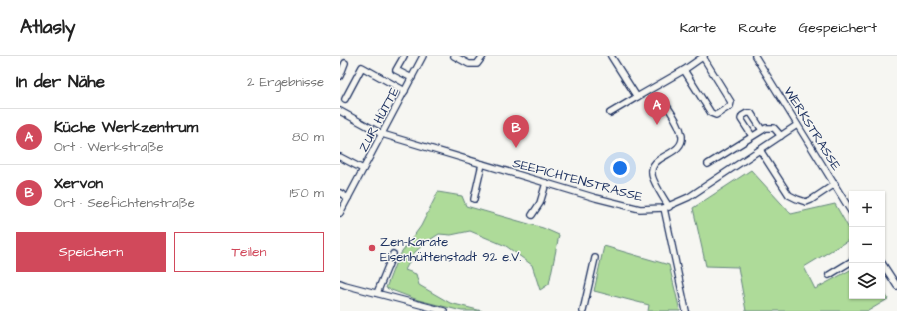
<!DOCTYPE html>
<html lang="de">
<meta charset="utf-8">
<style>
:root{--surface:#fff;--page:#f6f6f6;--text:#222;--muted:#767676;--line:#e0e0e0;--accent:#d1495b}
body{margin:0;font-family:"Architects Daughter",sans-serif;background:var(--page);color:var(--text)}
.controls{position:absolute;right:12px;bottom:12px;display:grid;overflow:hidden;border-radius:0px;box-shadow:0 1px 3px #0004}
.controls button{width:36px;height:36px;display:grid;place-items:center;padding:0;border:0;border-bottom:1px solid var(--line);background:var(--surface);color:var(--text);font:20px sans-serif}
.you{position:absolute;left:280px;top:112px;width:14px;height:14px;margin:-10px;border:3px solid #fff;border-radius:50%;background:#1a73e8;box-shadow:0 0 0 6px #1a73e833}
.badge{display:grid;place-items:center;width:26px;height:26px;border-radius:50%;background:var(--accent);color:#fff;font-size:13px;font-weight:700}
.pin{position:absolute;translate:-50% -33px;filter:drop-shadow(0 1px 2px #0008)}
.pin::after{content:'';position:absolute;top:21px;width:14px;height:12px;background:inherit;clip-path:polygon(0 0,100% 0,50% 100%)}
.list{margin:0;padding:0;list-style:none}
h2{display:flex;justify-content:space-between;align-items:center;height:52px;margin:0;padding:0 16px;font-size:17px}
h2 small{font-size:13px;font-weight:400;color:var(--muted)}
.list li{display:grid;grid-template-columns:26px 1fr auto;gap:12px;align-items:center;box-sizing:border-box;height:56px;padding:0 16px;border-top:1px solid var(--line)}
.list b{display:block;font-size:15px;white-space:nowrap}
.list p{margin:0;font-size:13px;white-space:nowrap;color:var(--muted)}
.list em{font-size:13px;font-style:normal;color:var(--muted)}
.actions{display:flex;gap:8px;padding:12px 16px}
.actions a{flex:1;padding:9px 0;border:1px solid var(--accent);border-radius:0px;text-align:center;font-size:14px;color:var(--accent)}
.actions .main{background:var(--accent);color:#fff}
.icon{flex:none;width:22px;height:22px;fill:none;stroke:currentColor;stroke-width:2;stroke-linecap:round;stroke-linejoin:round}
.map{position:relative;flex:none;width:557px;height:255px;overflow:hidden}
header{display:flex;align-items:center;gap:24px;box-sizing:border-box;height:56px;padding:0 20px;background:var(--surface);border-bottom:1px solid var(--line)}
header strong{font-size:19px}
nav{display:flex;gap:22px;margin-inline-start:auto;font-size:14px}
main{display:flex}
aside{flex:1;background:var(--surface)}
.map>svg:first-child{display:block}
.green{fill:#aedb99;stroke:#64857c}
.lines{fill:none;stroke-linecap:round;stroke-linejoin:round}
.minor-casing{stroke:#1b2f5e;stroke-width:8}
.minor{stroke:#f6f6f2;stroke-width:5.5}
.poi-dot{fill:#d1495b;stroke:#f6f6f2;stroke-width:1.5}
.labels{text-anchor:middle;stroke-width:3;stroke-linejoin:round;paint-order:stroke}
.street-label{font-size:13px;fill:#1b2f5e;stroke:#f6f6f2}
.poi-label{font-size:13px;fill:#1b2f5e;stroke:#f6f6f2;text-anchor:start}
</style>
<header>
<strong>Atlasly</strong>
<nav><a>Karte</a><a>Route</a><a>Gespeichert</a></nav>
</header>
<main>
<aside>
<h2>In der Nähe<small>2 Ergebnisse</small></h2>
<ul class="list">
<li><span class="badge">A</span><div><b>Küche Werkzentrum</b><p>Ort · Werkstraße</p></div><em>80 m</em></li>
<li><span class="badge">B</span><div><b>Xervon</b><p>Ort · Seefichtenstraße</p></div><em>150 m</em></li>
</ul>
<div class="actions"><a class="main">Speichern</a><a>Teilen</a></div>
</aside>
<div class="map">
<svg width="557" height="255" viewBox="0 0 557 255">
<rect width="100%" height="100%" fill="#f6f6f2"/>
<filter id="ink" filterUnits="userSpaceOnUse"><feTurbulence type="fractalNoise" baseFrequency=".025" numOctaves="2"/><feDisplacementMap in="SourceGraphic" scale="8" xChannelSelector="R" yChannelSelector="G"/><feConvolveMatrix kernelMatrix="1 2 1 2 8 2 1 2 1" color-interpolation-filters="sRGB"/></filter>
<g filter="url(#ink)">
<!-- green -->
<g class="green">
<polygon points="411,114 451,158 495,148 512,178 512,182 464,211 475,233 512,213 512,240 542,240 542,232 548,243 528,255 406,255 398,211 366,210 353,152"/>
<polygon points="98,136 122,140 126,150 203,172 219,179 209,228 200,234 192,209 166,190 130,175 111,179 99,178 85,187 74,197 65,214 76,218 79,229 110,247 142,255 122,255 78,244 46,232 57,203 81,170"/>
<polygon points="264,190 329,209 340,255 308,255 309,249 254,235"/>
</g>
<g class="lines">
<!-- minor casing -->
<g class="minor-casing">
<g id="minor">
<polyline points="64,0 56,14 72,22"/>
<polyline points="114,0 129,8 137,8 143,0"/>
<polyline points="271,0 297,41 344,14 364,0"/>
<polyline points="415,0 512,157"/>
<polyline points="344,14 371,57 376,59 390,50 391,46 363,1"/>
<polyline points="0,20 5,7"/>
<polyline points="5,43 22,11 65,35"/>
<path d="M325 47C332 58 340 68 342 80 344 100 309 98 312 118 312 125 325 144 329 151"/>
<polyline points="0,55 42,78 256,142 300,153 324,152 349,141 457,69"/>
<polyline points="270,57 297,41"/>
<polyline points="412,80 401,63 402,60 407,57 411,57 422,74"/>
<polyline points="420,94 449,139 457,143 466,146 471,144 495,128"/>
<polyline points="0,101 23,113"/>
<polyline points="368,108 426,72 434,72 441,80"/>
<polyline points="0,137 8,142"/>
<polyline points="134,143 142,108"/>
<polyline points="324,152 346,255"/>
<polyline points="0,157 83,0"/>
<polyline points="192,159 200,147 206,127"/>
<polyline points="542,207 557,230"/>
<polyline points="489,219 512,205"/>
<polyline points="0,227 5,229 104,255"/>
<polyline points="37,237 53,198"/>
<polyline points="243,255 255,202"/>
</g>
</g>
<!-- minor -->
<use href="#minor" class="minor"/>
</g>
</g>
<!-- markers -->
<circle class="poi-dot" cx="32" cy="192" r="4"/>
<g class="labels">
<!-- street labels -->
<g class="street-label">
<text transform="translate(38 63) rotate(-62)" y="5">ZUR HÜTTE</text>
<text transform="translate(473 72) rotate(58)" y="5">WERKSTRASSE</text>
<text transform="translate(238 123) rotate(15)" y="5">SEEFICHTENSTRASSE</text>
</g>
<!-- poi labels -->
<g class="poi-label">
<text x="40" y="190">Zen-Karate<tspan x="40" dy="15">Eisenhüttenstadt 92 e.V.</tspan></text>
</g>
</g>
</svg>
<div class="controls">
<button>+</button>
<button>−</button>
<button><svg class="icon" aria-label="layers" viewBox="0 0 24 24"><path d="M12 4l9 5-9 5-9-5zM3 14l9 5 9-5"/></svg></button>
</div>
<div class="you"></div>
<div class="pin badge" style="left:317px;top:69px">A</div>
<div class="pin badge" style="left:176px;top:92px">B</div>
</div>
</main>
